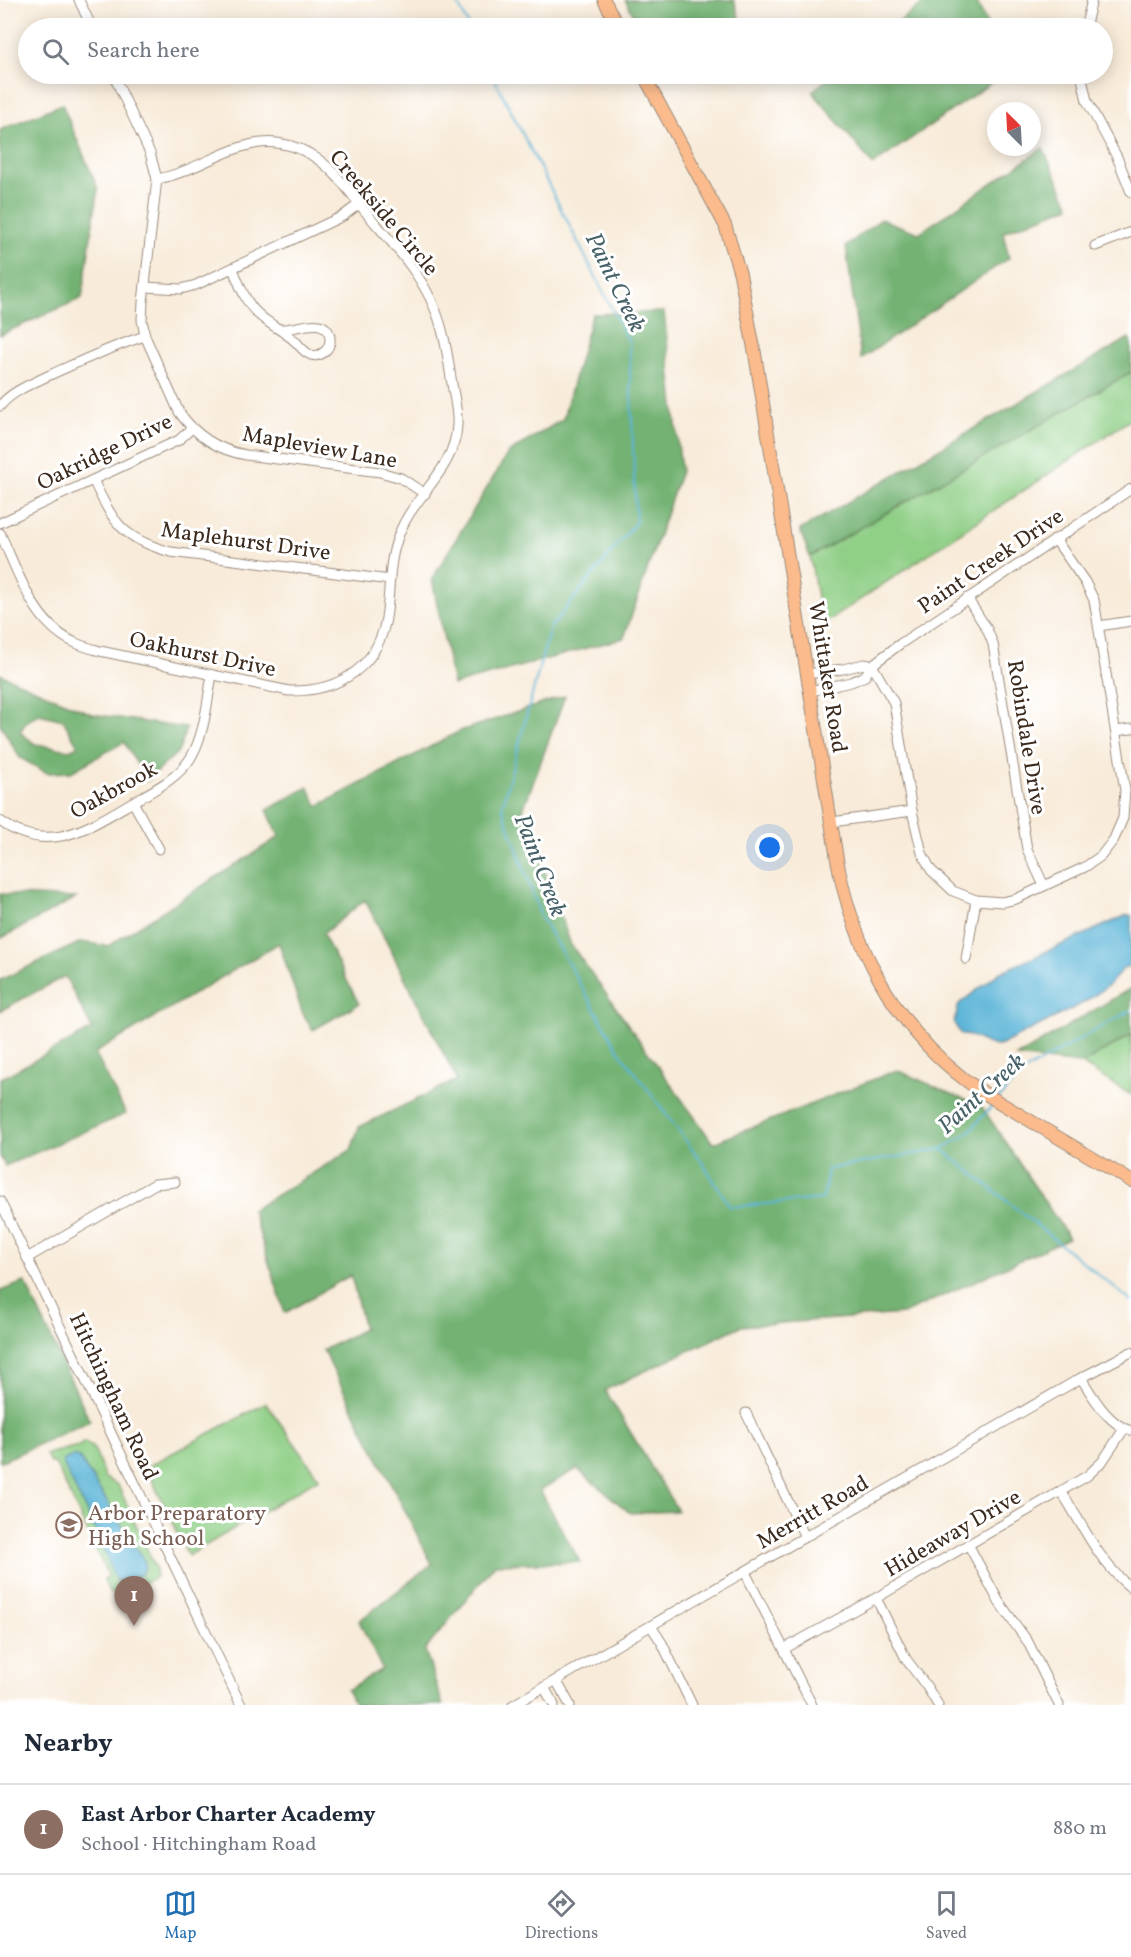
<!DOCTYPE html>
<meta charset="utf-8">
<style>
:root{--surface:#fff;--page:#f6f6f7;--text:#1f2937;--muted:#747a83;--line:#e0e1e3;--accent:#1f6fb2}
body{margin:0;font-family:Vollkorn,serif;background:var(--page);color:var(--text)}
.compass{position:absolute;left:987px;top:102px;width:54px;height:54px;border-radius:50%;background:var(--surface);box-shadow:0 3px 15px #0003;rotate:336deg}
.you{position:absolute;left:770px;top:848px;width:21px;height:21px;margin:-15px;border:4px solid #fff;border-radius:50%;background:#1a73e8;box-shadow:0 0 0 9px #1a73e833}
.badge{display:grid;place-items:center;width:39px;height:39px;border-radius:50%;background:var(--accent);color:#fff;font-size:20px;font-weight:700}
.pin{position:absolute;translate:-50% -50px;filter:drop-shadow(0 2px 3px #0008)}
.pin::after{content:'';position:absolute;top:32px;width:21px;height:18px;background:inherit;clip-path:polygon(0 0,100% 0,50% 100%)}
.list{margin:0;padding:0;list-style:none}
h2{display:flex;justify-content:space-between;align-items:center;height:78px;margin:0;padding:0 24px;font-size:26px}
h2 small{font-size:20px;font-weight:400;color:var(--muted)}
.list li{display:grid;grid-template-columns:39px 1fr auto;gap:18px;align-items:center;box-sizing:border-box;height:90px;padding:0 24px;border-top:2px solid var(--line)}
.list b{display:block;font-size:22px;white-space:nowrap}
.list p{margin:0;font-size:20px;white-space:nowrap;color:var(--muted)}
.list em{font-size:20px;font-style:normal;color:var(--muted)}
.icon{flex:none;width:33px;height:33px;fill:none;stroke:currentColor;stroke-width:2;stroke-linecap:round;stroke-linejoin:round}
.map{position:relative;flex:none;width:1131px;height:1705px;overflow:hidden}
.search{position:absolute;background:var(--surface);box-shadow:0 3px 15px #0003;left:18px;right:18px;top:18px;height:66px;display:flex;align-items:center;gap:15px;box-sizing:border-box;padding:0 21px;border-radius:33px;color:var(--muted);font-size:22px}
.sheet{height:168px;background:var(--surface)}
nav{display:flex;justify-content:space-around;align-items:center;box-sizing:border-box;height:84px;border-top:2px solid var(--line);background:var(--surface);font-size:16px;color:var(--muted)}
nav a{display:grid;justify-items:center;gap:3px}
nav .on{color:var(--accent)}
.map>svg:first-child{display:block}
.green{fill:#8fcf86;stroke:#657c52;stroke-width:1.5}
.forest{fill:#73b273;stroke:#576e48;stroke-width:1.5;fill-rule:evenodd}
.water{fill:#5ab4d7;stroke:#4a6f7a;stroke-width:1.5}
.lines{fill:none;stroke-linecap:round;stroke-linejoin:round}
.stream{stroke:#5ab4d7;stroke-width:2}
.minor-casing{stroke:#9a8a7c;stroke-width:11}
.major-casing{stroke:#9a8a7c;stroke-width:14}
.minor{stroke:#fff;stroke-width:9}
.major{stroke:#fbbb8c;stroke-width:12}
.labels{text-anchor:middle;stroke-width:6;stroke-linejoin:round;paint-order:stroke}
.street-label{font-size:22px;fill:#3b2a1e;stroke:#fff}
.education-label{font-size:22px;fill:#785e54;stroke:#fff;text-anchor:start}
.water-label{font-size:24px;font-style:italic;fill:#476168;stroke:#fff}
</style>
<div class="map">
<svg width="1131" height="1705" viewBox="0 0 1131 1705">
<rect width="100%" height="100%" fill="#fff"/>
<filter id="ink" filterUnits="userSpaceOnUse"><feTurbulence type="fractalNoise" baseFrequency=".0167" numOctaves="2"/><feDisplacementMap in="SourceGraphic" scale="12" xChannelSelector="R" yChannelSelector="G"/><feConvolveMatrix kernelMatrix="1 2 1 2 8 2 1 2 1" color-interpolation-filters="sRGB"/></filter>
<filter id="wash" filterUnits="userSpaceOnUse"><feTurbulence type="fractalNoise" baseFrequency=".008" numOctaves="4" result="noise"/><feDisplacementMap in="SourceGraphic" scale="24" xChannelSelector="R" yChannelSelector="G"/><feGaussianBlur stdDeviation="1.35" result="paint"/><feColorMatrix in="noise" values="0 0 0 0 0 0 0 0 0 0 0 0 0 0 0 0 0 1.4 0 .05"/><feComposite in="paint" operator="in"/></filter>
<g filter="url(#wash)">
<rect width="100%" height="100%" fill="#f8ebd9"/>
<!-- green -->
<g class="green">
<polygon points="1131,372 1131,419 822,625 810,557"/>
<polygon points="1131,1035 1131,1095 1082,1064"/>
<polygon points="266,1403 319,1478 188,1556 146,1467"/>
<path d="M84 1442C99 1447 99 1466 105 1478L118 1485 156 1569V1577L117 1595 110 1594 104 1580 108 1576 55 1463H50L46 1454 79 1446Z"/>
</g>
<!-- forest -->
<g class="forest">
<polygon points="625,0 734,0 740,20 737,28 641,28"/>
<polygon points="927,0 976,0 989,28 891,28"/>
<polygon points="834,74 1004,74 873,165 812,91"/>
<polygon points="62,104 98,189 82,298 0,335 0,130"/>
<polygon points="1043,148 1070,206 1003,232 1009,258 861,359 846,246 881,219 919,233"/>
<polygon points="664,312 681,471 624,638 453,685 432,579 508,453 563,419 592,314"/>
<polygon points="1129,338 1131,344 1131,372 810,557 800,530"/>
<path d="M0 674 92 714 186 728 179 751 147 781 124 742 71 772 47 773 20 758 0 724ZM39 714 63 720 78 746 69 750 35 744 20 732 26 722Z"/>
<polygon points="565,696 523,810 571,945 713,1143 897,1070 982,1107 1069,1238 903,1314 741,1326 605,1390 678,1511 630,1513 577,1469 540,1490 580,1562 495,1564 425,1650 443,1705 355,1705 347,1690 382,1669 359,1621 432,1564 323,1350 364,1329 351,1275 285,1313 252,1210 351,1150 359,1127 457,1080 365,900 323,934 359,1004 313,1030 302,1012 279,943 95,1053 126,1114 5,1166 0,1156 0,1079 92,1029 65,976 0,1011 0,980 81,942 108,946 279,837 267,810 308,787 318,806 460,731"/>
<polygon points="0,894 76,898 0,939"/>
<polygon points="1131,988 1131,1035 1082,1064 1016,1057"/>
<polygon points="25,1282 90,1421 0,1462 0,1291"/>
</g>
<!-- water -->
<g class="water">
<path d="M1127 915H1131V965L1124 968 1109 985 1085 1002 999 1046C980 1045 980 1035 961 1035L954 1023 959 1004 999 973Z"/>
<path d="M73 1456 79 1457 145 1562C147 1576 130 1580 119 1584L114 1577 100 1540 63 1464 64 1460Z"/>
</g>
<g class="lines">
<!-- stream -->
<g class="stream">
<polyline points="456,0 470,28"/>
<polyline points="492,74 629,342 636,522 550,628 502,807 541,917 619,1051 704,1165 730,1207 823,1199 828,1169 942,1149 968,1133 993,1105"/>
<polyline points="999,1098 1023,1072 1131,1010"/>
<polyline points="942,1149 1131,1301"/>
</g>
</g>
</g>
<g filter="url(#ink)">
<g class="lines">
<!-- minor casing -->
<g class="minor-casing">
<g id="minor">
<polyline points="79,0 92,28"/>
<polyline points="1085,28 1092,0"/>
<path d="M113 74 150 153 157 179 143 302 142 320 145 336 179 412C196 436 217 450 246 455L380 472 401 478 425 494"/>
<polyline points="1081,74 1087,101 1117,157 1131,192"/>
<polyline points="1095,246 1131,232"/>
<path d="M233 269C239 283 245 302 257 313 269 325 285 331 297 343 301 348 305 353 311 355 318 357 323 354 327 349 331 343 331 337 328 331 320 317 295 330 281 329"/>
<polyline points="145,287 181,289 196,285 343,216 359,204"/>
<path d="M0 406C13 390 34 383 52 374 83 360 113 346 145 336"/>
<path d="M93 480C114 524 123 539 171 552L390 580"/>
<polyline points="0,523 168,445 179,440 192,428"/>
<path d="M0 533C19 573 33 626 78 644 85 647 93 649 100 651L289 691C340 692 381 666 387 611 390 588 389 562 397 540 410 497 455 472 457 425 458 411 454 397 452 384 448 359 445 333 435 309 420 271 390 241 364 210 350 193 337 173 319 160 307 151 292 145 277 143 236 138 198 172 157 179"/>
<polyline points="967,598 987,629 993,644 1027,849 1044,886"/>
<polyline points="1099,626 1131,621"/>
<polyline points="872,665 894,703 912,811 922,853 931,870 953,891 976,900 1002,902 1016,899 1085,867 1101,856 1114,839 1123,818 1125,790 1094,600 1085,582 1055,539"/>
<polyline points="808,674 843,669 864,664 872,665"/>
<polyline points="810,691 851,682 865,676 872,665 900,644 1131,489"/>
<polyline points="1116,731 1131,729"/>
<polyline points="133,802 159,849"/>
<path d="M0 821C48 856 88 828 131 803 152 791 176 780 190 759 205 735 207 702 212 675"/>
<polyline points="832,822 912,811"/>
<polyline points="966,959 976,900"/>
<polyline points="0,1201 241,1705"/>
<polyline points="27,1258 155,1184 175,1182"/>
<path d="M1081 1378C1093 1397 1108 1424 1131 1431"/>
<polyline points="746,1413 805,1537"/>
<path d="M1061 1491C1084 1527 1098 1561 1131 1588"/>
<polyline points="968,1544 999,1602 1028,1642 1059,1705"/>
<polyline points="745,1572 812,1705"/>
<polyline points="876,1598 906,1659 927,1687 938,1705"/>
<polyline points="651,1626 662,1643 692,1705"/>
<polyline points="784,1649 876,1598 1087,1476 1102,1462 1124,1429"/>
<polyline points="556,1680 570,1705"/>
<polyline points="544,1687 554,1705"/>
<polyline points="513,1705 1081,1378 1131,1352"/>
</g>
</g>
<!-- major casing -->
<g class="major-casing">
<g id="major">
<polyline points="604,0 619,28"/>
<path d="M643 74 725 225 740 274 755 354 837 859C852 944 894 1025 964 1079 984 1094 1007 1107 1029 1120 1063 1140 1097 1161 1131 1181"/>
</g>
</g>
<!-- minor -->
<use href="#minor" class="minor"/>
<!-- major -->
<use href="#major" class="major"/>
</g>
</g>
<!-- icons -->
<defs>
<g id="school-ring" transform="scale(1.35)"><circle r="9.5" fill="#fff" stroke="#8d6e63" stroke-width="1.5"/><path d="M0-5L7-2L0 1L-7-2ZM-4 1L0 2.5L4 1V4Q0 6-4 4Z" fill="#8d6e63"/></g>
</defs>
<g fill-rule="evenodd">
<use href="#school-ring" x="69" y="1525"/>
</g>
<g class="labels">
<!-- street labels -->
<g class="street-label">
<text transform="translate(385 212) rotate(50)" y="8">Creekside Circle</text>
<text transform="translate(320 446) rotate(10)" y="8">Mapleview Lane</text>
<text transform="translate(104 451) rotate(-26)" y="8">Oakridge Drive</text>
<text transform="translate(246 540) rotate(8)" y="8">Maplehurst Drive</text>
<text transform="translate(990 560) rotate(-34)" y="8">Paint Creek Drive</text>
<text transform="translate(203 653) rotate(12)" y="8">Oakhurst Drive</text>
<text transform="translate(829 677) rotate(81)" y="8">Whittaker Road</text>
<text transform="translate(1028 737) rotate(81)" y="8">Robindale Drive</text>
<text transform="translate(113 789) rotate(-29)" y="8">Oakbrook</text>
<text transform="translate(115 1396) rotate(65)" y="8">Hitchingham Road</text>
<text transform="translate(812 1511) rotate(-30)" y="8">Merritt Road</text>
<text transform="translate(952 1532) rotate(-30)" y="8">Hideaway Drive</text>
</g>
<!-- education labels -->
<g class="education-label">
<text x="88" y="1520">Arbor Preparatory<tspan x="88" dy="25">High School</tspan></text>
</g>
<!-- water labels -->
<g class="water-label">
<text transform="translate(616 282) rotate(64)" y="8">Paint Creek</text>
<text transform="translate(541 865) rotate(69)" y="8">Paint Creek</text>
<text transform="translate(981 1093) rotate(-42)" y="8">Paint Creek</text>
</g>
</g>
</svg>
<svg class="compass" viewBox="-18 -18 36 36"><path d="M0-13l5 13h-10z" fill="#e53935"/><path d="M0 13l5-13h-10z" fill="#747a83"/></svg>
<div class="you"></div>
<div class="pin badge" style="left:134px;top:1626px;background:#8d6e63">1</div>
<div class="search"><svg class="icon" aria-label="search" viewBox="0 0 24 24"><circle cx="10" cy="10" r="6"/><path d="M15 15l6 6"/></svg>Search here</div>
</div>
<section class="sheet">
<h2>Nearby<small></small></h2>
<ul class="list">
<li><span class="badge" style="background:#8d6e63">1</span><div><b>East Arbor Charter Academy</b><p>School · Hitchingham Road</p></div><em>880 m</em></li>
</ul>
</section>
<nav>
<a class="on"><svg class="icon" aria-label="map" viewBox="0 0 24 24"><path d="M3 6l6-2 6 2 6-2v14l-6 2-6-2-6 2zM9 4v14M15 6v14"/></svg>Map</a>
<a><svg class="icon" aria-label="directions" viewBox="0 0 24 24"><path d="M12 3l9 9-9 9-9-9zM9 14v-3h6M13 9l2 2-2 2"/></svg>Directions</a>
<a><svg class="icon" aria-label="saved" viewBox="0 0 24 24"><path d="M7 4h10v16l-5-4-5 4z"/></svg>Saved</a>
</nav>
